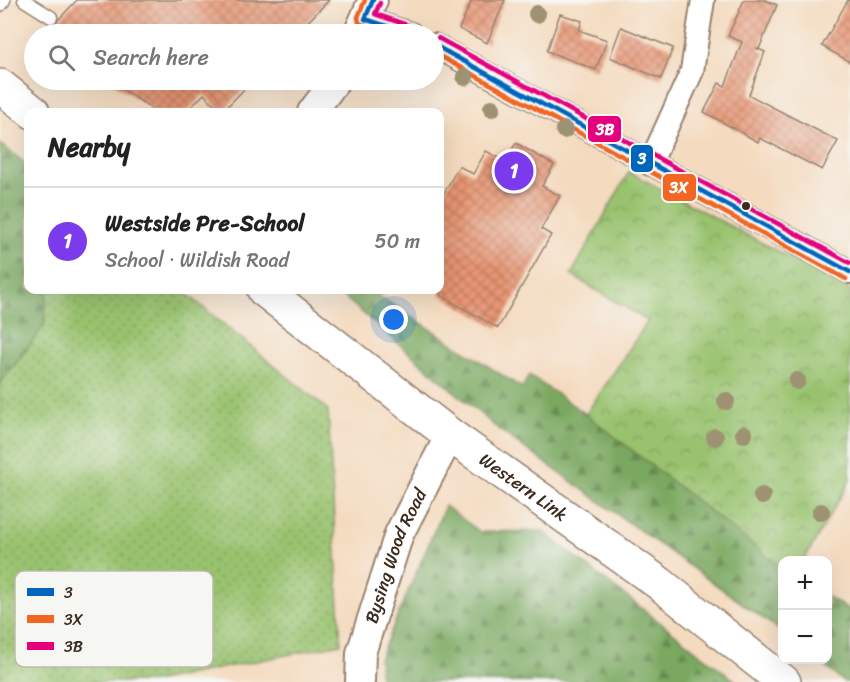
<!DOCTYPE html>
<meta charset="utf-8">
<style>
:root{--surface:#fff;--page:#f6f6f6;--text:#222;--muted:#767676;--line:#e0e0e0;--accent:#7c3aed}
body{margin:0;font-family:Sriracha,sans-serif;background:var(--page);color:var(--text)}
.controls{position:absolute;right:18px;bottom:18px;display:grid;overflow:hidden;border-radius:12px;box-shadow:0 6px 24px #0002}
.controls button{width:54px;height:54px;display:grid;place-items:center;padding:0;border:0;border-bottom:2px solid var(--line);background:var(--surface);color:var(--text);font:30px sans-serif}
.you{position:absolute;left:394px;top:320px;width:21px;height:21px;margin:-15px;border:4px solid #fff;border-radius:50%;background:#1a73e8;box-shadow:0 0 0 9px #1a73e833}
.badge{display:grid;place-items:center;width:39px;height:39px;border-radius:50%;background:var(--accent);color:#fff;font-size:20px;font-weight:700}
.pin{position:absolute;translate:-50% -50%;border:3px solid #fff;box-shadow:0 2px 6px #0006}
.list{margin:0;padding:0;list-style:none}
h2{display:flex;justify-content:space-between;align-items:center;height:78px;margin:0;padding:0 24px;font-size:26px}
h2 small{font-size:20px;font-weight:400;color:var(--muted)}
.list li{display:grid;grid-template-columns:39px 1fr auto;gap:18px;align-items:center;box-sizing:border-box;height:108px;padding:0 24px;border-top:2px solid var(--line)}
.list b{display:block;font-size:22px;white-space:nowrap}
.list p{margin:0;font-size:20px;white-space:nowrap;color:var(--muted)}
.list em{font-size:20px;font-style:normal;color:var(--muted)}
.icon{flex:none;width:33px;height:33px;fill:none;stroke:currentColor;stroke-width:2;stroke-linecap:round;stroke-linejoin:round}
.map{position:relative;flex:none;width:850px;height:682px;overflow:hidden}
.search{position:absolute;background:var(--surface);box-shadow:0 6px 24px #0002;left:24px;top:24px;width:420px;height:66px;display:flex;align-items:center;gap:15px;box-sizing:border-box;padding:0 21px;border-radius:33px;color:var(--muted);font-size:22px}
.panel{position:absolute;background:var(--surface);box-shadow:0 6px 24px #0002;left:24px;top:108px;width:420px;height:186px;border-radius:12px}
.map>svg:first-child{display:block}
.grass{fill:url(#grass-dots);stroke:#6a7646;stroke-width:1.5}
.forest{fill:url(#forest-firs);stroke:#5a6940;stroke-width:1.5}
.park{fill:url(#park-crowns);stroke:#6a7646;stroke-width:1.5}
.building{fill:url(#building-cross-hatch)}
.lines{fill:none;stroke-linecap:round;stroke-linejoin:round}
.service-casing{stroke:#98826e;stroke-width:15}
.minor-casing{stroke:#98826e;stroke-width:26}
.tertiary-casing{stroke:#98826e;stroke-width:32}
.secondary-casing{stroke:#98826e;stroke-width:36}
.service{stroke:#fff;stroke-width:12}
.minor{stroke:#fff;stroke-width:22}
.tertiary{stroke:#fff;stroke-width:28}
.secondary{stroke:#fff;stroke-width:33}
.bus-1-casing{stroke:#f6f6f2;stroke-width:9}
.bus-2-casing{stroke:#f6f6f2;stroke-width:9}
.bus-3-casing{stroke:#f6f6f2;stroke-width:9}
.bus-1{stroke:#0065bd;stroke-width:4.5}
.bus-2{stroke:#f26522;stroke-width:4.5}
.bus-3{stroke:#e5007d;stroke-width:4.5}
.tree{fill:#9e9273}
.bus-dot{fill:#3b2a1e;stroke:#f6f6f2;stroke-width:2}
.labels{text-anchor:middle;stroke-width:5;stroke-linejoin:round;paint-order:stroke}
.street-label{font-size:18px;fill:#3b2a1e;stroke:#f6f6f2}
.key{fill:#f6f6f2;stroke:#beb9b2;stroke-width:1.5}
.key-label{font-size:16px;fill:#3b2a1e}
.line-badge{stroke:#f6f6f2;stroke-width:2}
.badge-label{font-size:16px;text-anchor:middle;font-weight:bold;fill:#fff}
</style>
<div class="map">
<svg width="850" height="682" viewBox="0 0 850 682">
<defs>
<pattern id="grass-dots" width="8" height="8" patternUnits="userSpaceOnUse" patternTransform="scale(1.5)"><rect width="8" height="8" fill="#99c26e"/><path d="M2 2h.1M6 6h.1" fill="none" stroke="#7e9e5a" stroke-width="1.8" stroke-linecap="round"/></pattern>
<pattern id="forest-firs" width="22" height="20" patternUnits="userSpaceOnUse" patternTransform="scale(1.5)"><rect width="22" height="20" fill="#7aa861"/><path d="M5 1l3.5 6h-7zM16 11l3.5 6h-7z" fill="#65894f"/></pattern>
<pattern id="park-crowns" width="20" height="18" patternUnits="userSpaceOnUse" patternTransform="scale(1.5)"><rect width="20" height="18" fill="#99c26e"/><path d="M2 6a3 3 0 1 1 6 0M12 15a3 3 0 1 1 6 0" fill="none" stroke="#7e9e5a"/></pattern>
<pattern id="building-cross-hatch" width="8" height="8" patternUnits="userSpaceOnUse" patternTransform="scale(1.5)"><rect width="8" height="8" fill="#e89675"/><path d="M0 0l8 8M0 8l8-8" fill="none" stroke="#bd7b5f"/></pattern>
</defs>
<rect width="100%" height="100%" fill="#f6f6f2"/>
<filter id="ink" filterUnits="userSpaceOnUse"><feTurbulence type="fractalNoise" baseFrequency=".0167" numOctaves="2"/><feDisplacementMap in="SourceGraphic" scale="12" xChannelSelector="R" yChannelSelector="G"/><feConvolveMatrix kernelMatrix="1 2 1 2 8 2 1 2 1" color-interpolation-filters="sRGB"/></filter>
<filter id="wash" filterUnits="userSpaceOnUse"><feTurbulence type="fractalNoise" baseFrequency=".008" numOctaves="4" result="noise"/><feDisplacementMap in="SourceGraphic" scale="24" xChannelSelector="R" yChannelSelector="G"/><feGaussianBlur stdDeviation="1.35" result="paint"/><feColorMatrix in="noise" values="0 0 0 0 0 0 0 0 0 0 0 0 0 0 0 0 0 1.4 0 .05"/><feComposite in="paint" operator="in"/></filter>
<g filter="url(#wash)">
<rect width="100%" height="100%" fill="#f4dabe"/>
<!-- grass -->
<polygon class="grass" points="47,290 182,290 328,410 341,644 152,682 0,682 0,384 44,326"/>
<!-- forest -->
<g class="forest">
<polygon points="0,144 28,165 28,290 47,290 44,326 0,384"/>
<polygon points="336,290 370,290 522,388 529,375 586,414 782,568 782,632 498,429"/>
<polygon points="445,506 480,532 542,531 737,682 380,682 379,659"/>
<polygon points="828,597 850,610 850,682 844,682 817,660 828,660"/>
</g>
<!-- park -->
<polygon class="park" points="629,172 850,290 850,481 804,560 782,560 782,568 586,414 648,321 571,275"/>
<g id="blocks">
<!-- building -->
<g class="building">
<polygon points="77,0 329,0 296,34 45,34"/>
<polygon points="472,0 505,0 487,43 459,29"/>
<polygon points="744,0 765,0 777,5 759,49 756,48 765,52 749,95 838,141 822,170 760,138 758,142 704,112 719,83 725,86 742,42 728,36"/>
<polygon points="848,0 850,0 850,62 822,46"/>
<polygon points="560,14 582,21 579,30 607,40 596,70 547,51"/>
<polygon points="621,27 673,48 661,79 610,57"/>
<polygon points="108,80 253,80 222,112 204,94 186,112 157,112"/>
<polygon points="516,143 554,165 542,186 560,196 541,229 551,235 498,328 440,295 440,200 459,166 473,174 486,151 505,161"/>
</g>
</g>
</g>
<g filter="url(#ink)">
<use href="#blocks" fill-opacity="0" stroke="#98826e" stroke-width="1.5"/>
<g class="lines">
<!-- service casing -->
<g class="service-casing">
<g id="service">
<polyline points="24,0 51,17"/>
<polyline points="0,5 4,0"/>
</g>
</g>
<!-- minor casing -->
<g class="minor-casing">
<g id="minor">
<polyline points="365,19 411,34"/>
<polyline points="434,45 850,272"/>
<polyline points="650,164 692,71 703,0"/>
</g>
</g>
<!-- tertiary casing -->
<g class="tertiary-casing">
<g id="tertiary">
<polyline points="358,34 373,0"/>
<polyline points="312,112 336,80"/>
<path id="s1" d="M360 682 361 653 399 534 450 435"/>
</g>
</g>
<!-- secondary casing -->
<g class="secondary-casing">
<g id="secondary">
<polyline points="0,86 33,112"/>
<path id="s2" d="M264 290 450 435 659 583 784 682"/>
</g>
</g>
<!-- service -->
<use href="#service" class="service"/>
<!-- minor -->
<use href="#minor" class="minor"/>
<!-- tertiary -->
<use href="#tertiary" class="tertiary"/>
<!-- secondary -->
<use href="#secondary" class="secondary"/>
<!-- bus-1 casing -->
<g class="bus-1-casing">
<g id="bus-1">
<polyline points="373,0 365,19 411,34"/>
<polyline points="434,45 850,272"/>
</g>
</g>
<!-- bus-2 casing -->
<g class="bus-2-casing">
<g id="bus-2">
<polyline points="365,0 358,17 359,23 388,34"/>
<polyline points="434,53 846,279"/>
</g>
</g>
<!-- bus-3 casing -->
<g class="bus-3-casing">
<g id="bus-3">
<polyline points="380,3 375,14 413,27"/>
<polyline points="438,38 850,263"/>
</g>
</g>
<!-- bus-1 -->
<use href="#bus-1" class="bus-1"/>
<!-- bus-2 -->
<use href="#bus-2" class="bus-2"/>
<!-- bus-3 -->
<use href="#bus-3" class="bus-3"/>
</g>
<!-- trees -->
<g class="tree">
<circle cx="537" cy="14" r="9"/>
<circle cx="465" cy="77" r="9"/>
<circle cx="492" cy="108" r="9"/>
<circle cx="564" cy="130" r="9"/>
<circle cx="797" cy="381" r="9"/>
<circle cx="726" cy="401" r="9"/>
<circle cx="744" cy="434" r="9"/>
<circle cx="715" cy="437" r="9"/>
<circle cx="762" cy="496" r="9"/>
<circle cx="821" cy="512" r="9"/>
</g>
</g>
<!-- markers -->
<circle class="bus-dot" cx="746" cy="206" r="5"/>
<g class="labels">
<!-- street labels -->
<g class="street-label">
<text dy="6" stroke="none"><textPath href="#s2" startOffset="326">Western Link</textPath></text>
<text dy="6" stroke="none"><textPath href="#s1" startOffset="132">Bysing Wood Road</textPath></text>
</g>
</g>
<!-- legend -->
<rect x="15" y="571" width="198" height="96" rx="9" class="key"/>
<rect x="27" y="588" width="27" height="8" fill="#0065bd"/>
<rect x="27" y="615" width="27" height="8" fill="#f26522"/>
<rect x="27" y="642" width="27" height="8" fill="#e5007d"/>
<g class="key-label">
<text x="64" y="598">3</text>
<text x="64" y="625">3X</text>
<text x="64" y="652">3B</text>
</g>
<g class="line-badge">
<rect x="587" y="115" width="35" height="28" rx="6" fill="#e5007d"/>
<rect x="630" y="144" width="24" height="29" rx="6" fill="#0065bd"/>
<rect x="662" y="173" width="35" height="29" rx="6" fill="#f26522"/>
</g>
<g class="badge-label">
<text x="605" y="135">3B</text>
<text x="642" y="164">3</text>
<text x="679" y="193">3X</text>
</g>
</svg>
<div class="controls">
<button>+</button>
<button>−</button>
</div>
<div class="you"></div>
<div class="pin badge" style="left:514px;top:171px">1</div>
<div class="search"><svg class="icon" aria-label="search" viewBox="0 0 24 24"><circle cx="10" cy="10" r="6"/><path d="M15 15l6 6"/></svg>Search here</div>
<section class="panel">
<h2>Nearby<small></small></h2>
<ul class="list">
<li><span class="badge">1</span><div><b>Westside Pre-School</b><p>School · Wildish Road</p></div><em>50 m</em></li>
</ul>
</section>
</div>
